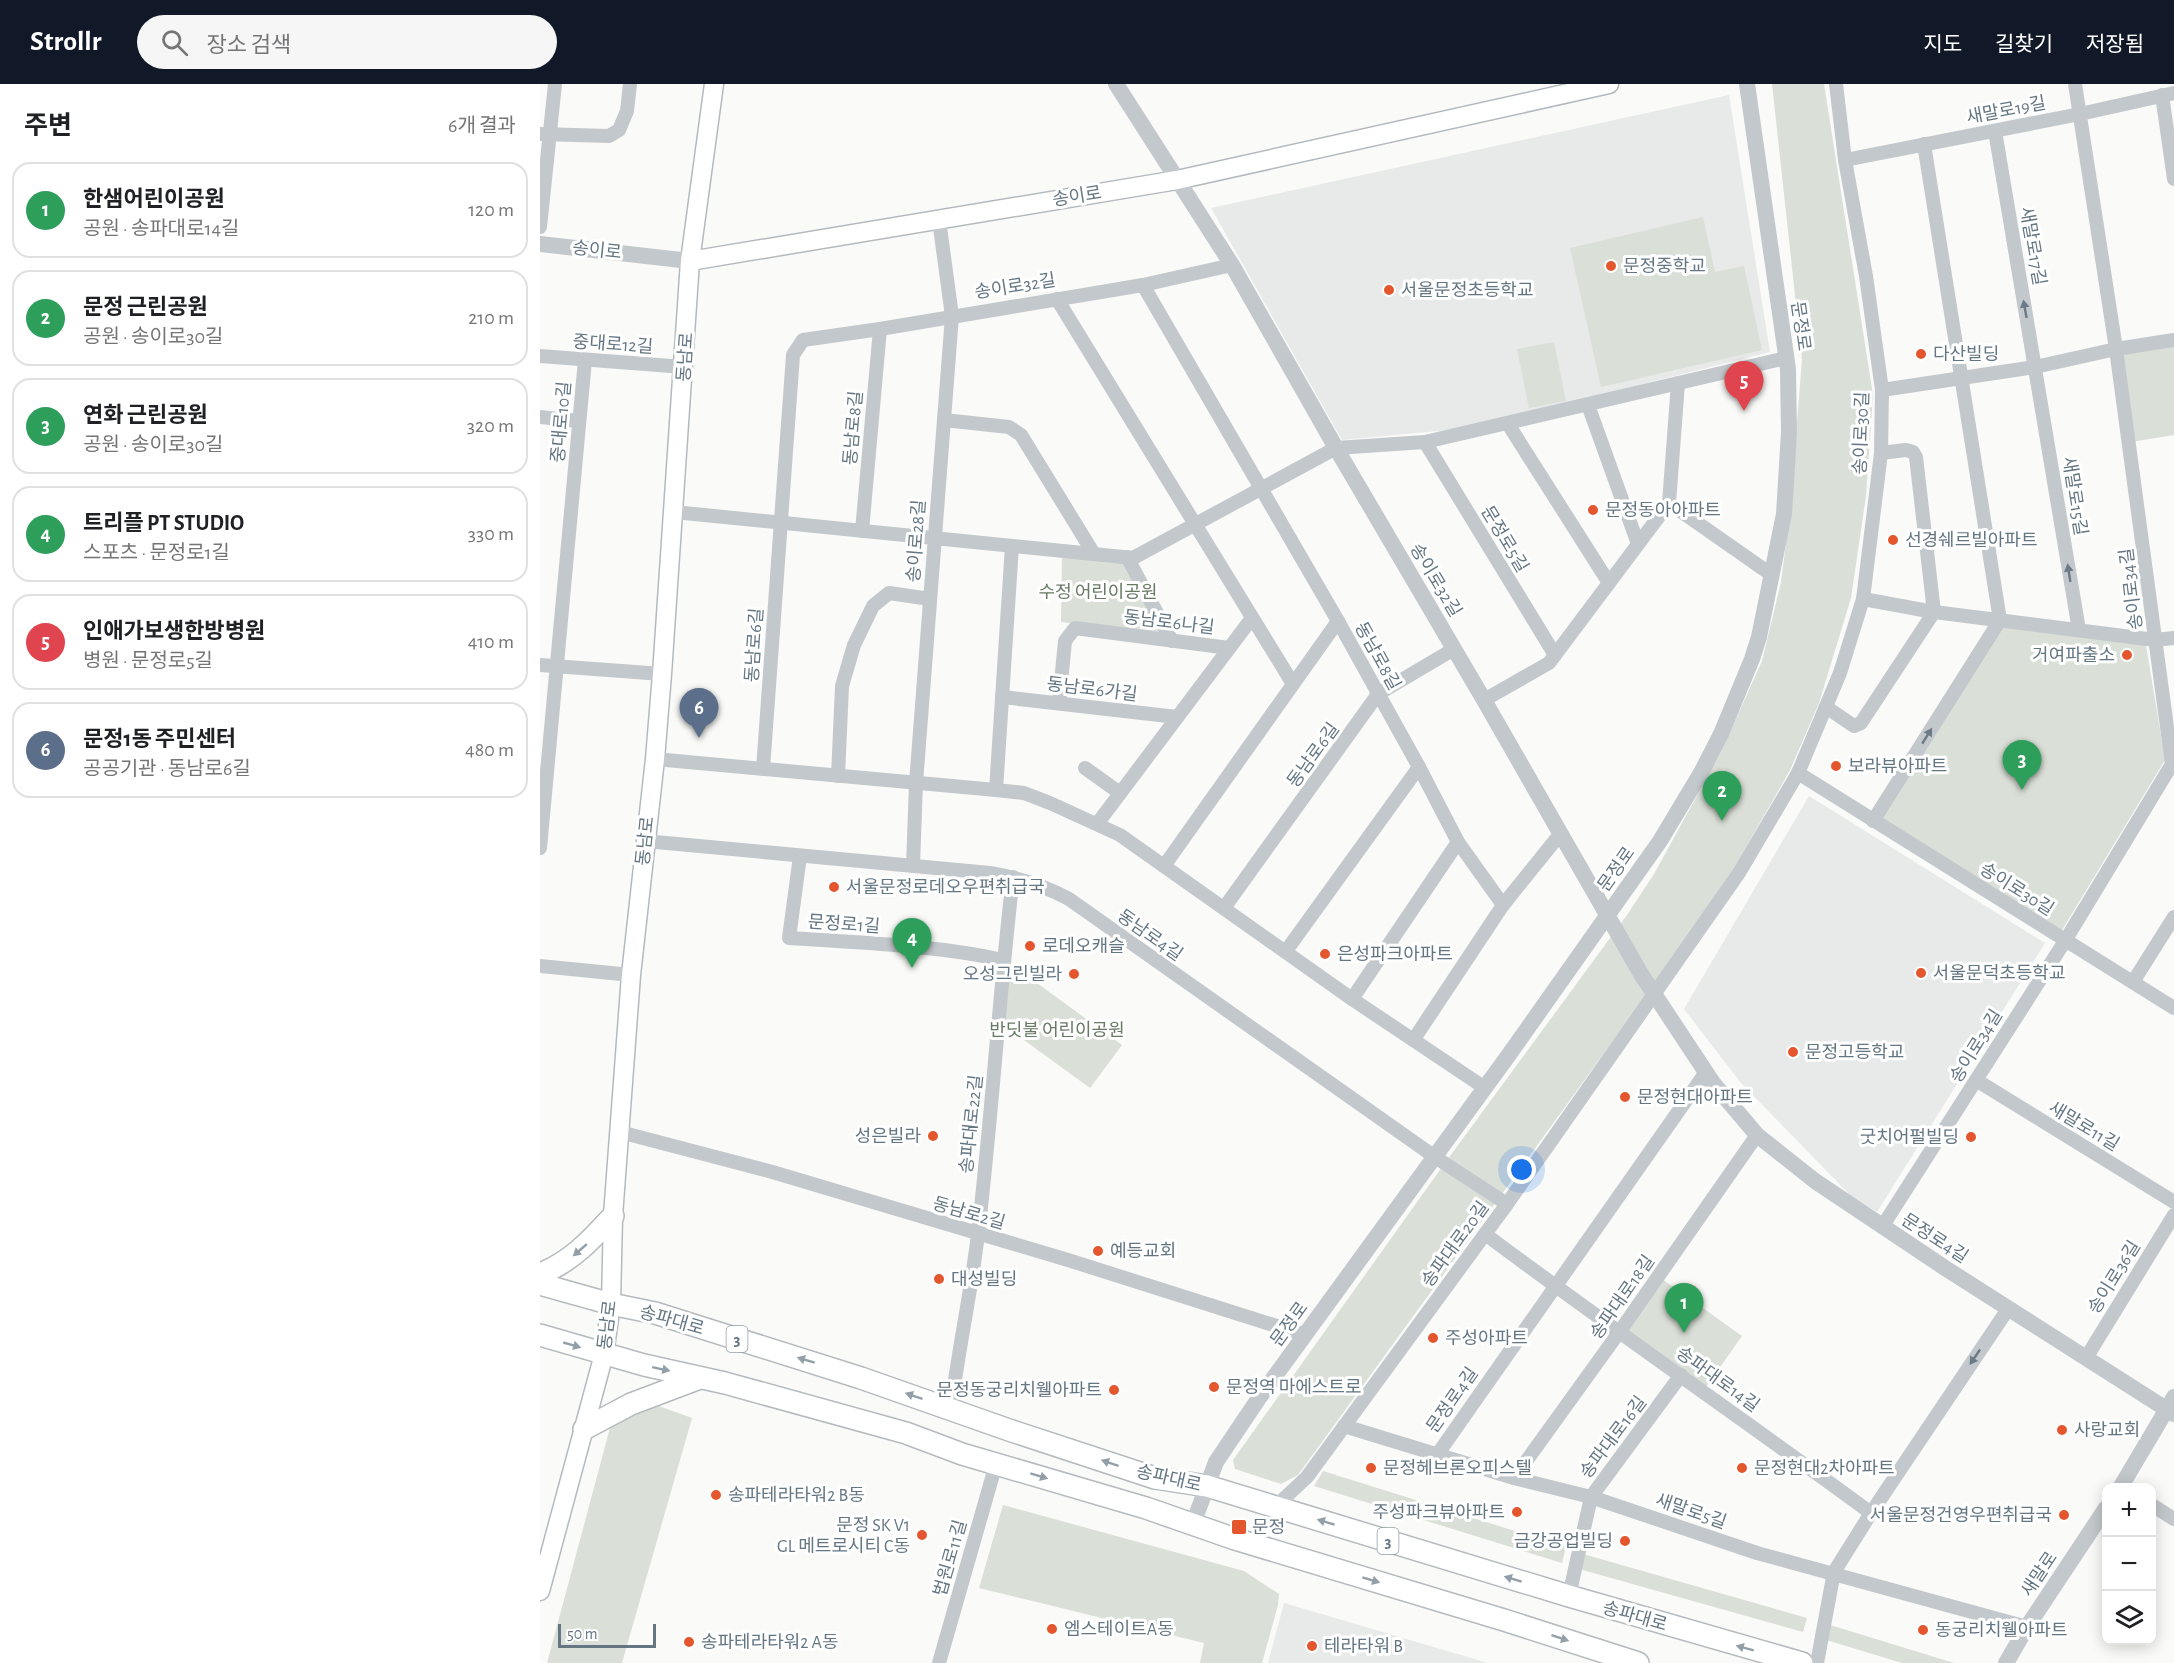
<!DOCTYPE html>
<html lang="ko">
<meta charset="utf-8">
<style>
:root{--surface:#fff;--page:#f6f6f6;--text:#202124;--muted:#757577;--line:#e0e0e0;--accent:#111827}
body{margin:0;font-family:"Alegreya Sans","Noto Sans KR",sans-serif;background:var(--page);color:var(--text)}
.controls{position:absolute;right:18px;bottom:18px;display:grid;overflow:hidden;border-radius:12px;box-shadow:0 3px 15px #0003}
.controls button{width:54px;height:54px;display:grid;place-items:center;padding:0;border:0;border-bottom:2px solid var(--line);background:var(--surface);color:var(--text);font:30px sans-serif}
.scale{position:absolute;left:18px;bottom:15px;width:98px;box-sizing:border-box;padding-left:6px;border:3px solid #657683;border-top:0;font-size:16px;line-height:21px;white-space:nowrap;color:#657683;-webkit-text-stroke:4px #fff;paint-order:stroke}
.you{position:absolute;left:982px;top:1086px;width:21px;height:21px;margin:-15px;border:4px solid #fff;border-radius:50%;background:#1a73e8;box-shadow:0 0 0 9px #1a73e833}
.badge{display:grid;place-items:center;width:39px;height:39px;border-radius:50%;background:var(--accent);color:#fff;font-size:20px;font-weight:700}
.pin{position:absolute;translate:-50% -50px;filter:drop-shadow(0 2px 3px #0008)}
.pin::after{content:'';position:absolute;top:32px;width:21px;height:18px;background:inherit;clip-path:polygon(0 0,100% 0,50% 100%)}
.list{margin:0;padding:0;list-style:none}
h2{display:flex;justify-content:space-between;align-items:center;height:78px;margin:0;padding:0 24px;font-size:26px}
h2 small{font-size:20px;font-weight:400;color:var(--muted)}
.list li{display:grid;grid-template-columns:39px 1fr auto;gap:18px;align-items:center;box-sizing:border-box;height:96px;margin:0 12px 12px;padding:0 12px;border:2px solid var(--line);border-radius:18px}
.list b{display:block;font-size:22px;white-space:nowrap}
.list p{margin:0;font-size:20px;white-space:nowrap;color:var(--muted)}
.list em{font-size:20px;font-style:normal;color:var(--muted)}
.icon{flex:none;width:33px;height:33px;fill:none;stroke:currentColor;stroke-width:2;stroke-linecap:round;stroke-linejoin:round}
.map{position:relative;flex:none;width:1634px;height:1579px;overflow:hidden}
header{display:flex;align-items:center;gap:36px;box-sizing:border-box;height:84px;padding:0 30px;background:var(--accent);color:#fff}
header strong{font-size:28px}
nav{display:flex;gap:33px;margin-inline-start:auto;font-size:21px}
.search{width:420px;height:54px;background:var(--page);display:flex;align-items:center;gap:15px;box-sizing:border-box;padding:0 21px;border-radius:33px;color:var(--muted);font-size:22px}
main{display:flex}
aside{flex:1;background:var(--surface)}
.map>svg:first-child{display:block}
.built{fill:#e8e9e9}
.green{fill:#dadfd7}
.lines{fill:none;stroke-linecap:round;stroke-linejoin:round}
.secondary-casing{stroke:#b3babf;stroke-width:21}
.primary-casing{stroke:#b5babe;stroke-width:24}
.minor{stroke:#c3c8cc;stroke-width:14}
.tertiary{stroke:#c3c8cc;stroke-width:16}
.secondary{stroke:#fff;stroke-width:18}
.primary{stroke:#fff;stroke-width:21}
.oneway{fill:#6a7a87}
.oneway2{fill:#939fa8}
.poi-dot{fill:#e4572e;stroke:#fff;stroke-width:2}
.labels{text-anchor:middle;stroke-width:6;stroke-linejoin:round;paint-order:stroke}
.shield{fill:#fff;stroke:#939fa8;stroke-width:1.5}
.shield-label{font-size:16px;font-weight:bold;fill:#657683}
.street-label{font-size:18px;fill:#657683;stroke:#fff}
.poi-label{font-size:18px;fill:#657683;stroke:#fff;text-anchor:start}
.park-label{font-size:18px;fill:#687a64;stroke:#fff}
</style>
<header>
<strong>Strollr</strong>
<div class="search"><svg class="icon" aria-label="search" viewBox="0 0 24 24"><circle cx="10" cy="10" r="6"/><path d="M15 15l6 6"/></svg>장소 검색</div>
<nav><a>지도</a><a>길찾기</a><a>저장됨</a></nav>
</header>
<main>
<aside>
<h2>주변<small>6개 결과</small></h2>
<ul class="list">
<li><span class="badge" style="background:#2e9e5b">1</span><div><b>한샘어린이공원</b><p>공원 · 송파대로14길</p></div><em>120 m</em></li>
<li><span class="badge" style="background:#2e9e5b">2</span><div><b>문정 근린공원</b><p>공원 · 송이로30길</p></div><em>210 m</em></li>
<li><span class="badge" style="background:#2e9e5b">3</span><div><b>연화 근린공원</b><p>공원 · 송이로30길</p></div><em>320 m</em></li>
<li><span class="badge" style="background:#2e9e5b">4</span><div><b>트리플 PT STUDIO</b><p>스포츠 · 문정로1길</p></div><em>330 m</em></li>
<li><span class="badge" style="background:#e0444e">5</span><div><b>인애가보생한방병원</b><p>병원 · 문정로5길</p></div><em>410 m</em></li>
<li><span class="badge" style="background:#5c6f8a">6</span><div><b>문정1동 주민센터</b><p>공공기관 · 동남로6길</p></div><em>480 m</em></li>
</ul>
</aside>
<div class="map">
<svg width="1634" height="1579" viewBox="0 0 1634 1579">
<rect width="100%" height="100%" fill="#fafaf8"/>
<!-- built -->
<g class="built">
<polygon points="1189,11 1230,268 1007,324 909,346 802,356 671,124"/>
<polygon points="1269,712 1505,859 1337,1128 1310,1111 1201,999 1144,925"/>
<polygon points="744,1519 948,1579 728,1579"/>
</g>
<!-- green -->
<g class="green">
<polygon points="1232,0 1284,0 1333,311 1326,412 1311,514 1279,619 1250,686 1192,788 1104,914 758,1391 741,1400 695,1385 693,1376 902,1083 1087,831 1114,790 1182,666 1222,577 1241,498 1250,428 1262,275"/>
<polygon points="1163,133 1175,188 1204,182 1222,266 1061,303 1030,164"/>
<polygon points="1014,258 1026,317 989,324 977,265"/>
<polygon points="1634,259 1634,351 1591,358 1579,270"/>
<polygon points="522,470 580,475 622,551 521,538"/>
<polygon points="1461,543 1606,561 1625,676 1519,851 1339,735"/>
<polygon points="470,885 497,899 582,961 550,1004 462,940"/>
<polygon points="1122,1195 1202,1252 1166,1303 1086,1246"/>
<polygon points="94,1313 152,1334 82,1579 7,1579 74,1329"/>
<polygon points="783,1387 1026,1463 1022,1479 774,1402"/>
<polygon points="463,1421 704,1487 739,1510 738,1521 722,1579 660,1579 664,1559 439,1504"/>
<polygon points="1043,1470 1267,1534 1263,1548 1039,1485"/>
<polygon points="1287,1540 1414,1579 1362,1579 1283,1555"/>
</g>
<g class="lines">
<!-- secondary casing -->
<g class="secondary-casing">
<g id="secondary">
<polyline points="150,177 637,96 1069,0"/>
<polyline points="0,1507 64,1270 71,1220 73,1132 91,891 115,675 122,590 150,177 174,0"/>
</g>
</g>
<!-- primary casing -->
<g class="primary-casing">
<g id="primary">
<path d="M0 1190C31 1178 51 1156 73 1132"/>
<polyline points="0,1200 71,1220 115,1229 321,1294 469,1346 615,1394 667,1402 1029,1512 1262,1579"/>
<polyline points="0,1251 104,1281 185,1299 366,1349 422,1370 606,1424 695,1455 964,1536 1098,1579"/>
<polyline points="44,1345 91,1320 160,1294"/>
</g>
</g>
<!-- minor -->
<g class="minor">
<polyline points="1622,11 1634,95"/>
<polyline points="1455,47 1539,546"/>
<polyline points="0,50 69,52 79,46 87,27 90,0"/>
<polyline points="1305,76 1540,30 1634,9"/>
<polyline points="0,143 15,0"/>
<polyline points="603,201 798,537 879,683 918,758 963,821"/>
<polyline points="517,215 753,600"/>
<polyline points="0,272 144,283"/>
<polyline points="1342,306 1495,283 1576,265 1634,256"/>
<polyline points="1048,321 1098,460"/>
<polyline points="0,333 39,337"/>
<polyline points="404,336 469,343 481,351 554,470"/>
<polyline points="968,340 1069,499"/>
<polyline points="885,358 1015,571"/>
<polyline points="1129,419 1232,491"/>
<polyline points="134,428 593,474 796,364 885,358 1246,274"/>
<polyline points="322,447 340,245"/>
<polyline points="587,473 632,557"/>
<polyline points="1323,515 1394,528 1615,556 1634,554"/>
<polyline points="0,581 122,590"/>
<polyline points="462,613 637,633"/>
<polyline points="944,616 1009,579 1129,419 1138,299"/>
<polyline points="519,619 525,557 535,544 689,564"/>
<polyline points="1286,623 1314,642 1321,639 1394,528 1376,373 1373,368 1366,366 1341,369"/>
<polyline points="115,675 456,706 484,709 510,719 580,751 812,915 945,1004"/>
<polyline points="545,684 580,709"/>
<polyline points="223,685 253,271 263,256 340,245 603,201 692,181"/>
<polyline points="1258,689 1634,924"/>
<polyline points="298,692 302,602 314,561 333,522 349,509 390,515"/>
<polyline points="456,706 472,462"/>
<polyline points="1333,737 1460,536 1384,60"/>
<polyline points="557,740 712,534"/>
<path d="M105 757 450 789C479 794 503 801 529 815L895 1073 967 1120"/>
<polyline points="0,764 45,276"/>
<path d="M260 772 249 854C321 859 394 861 463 876"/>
<polyline points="373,782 376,699 412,232 399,136"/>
<polyline points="624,782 798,537"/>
<polyline points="684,824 838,610 914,565"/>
<polyline points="746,867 879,683"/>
<polyline points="0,882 91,891"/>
<polyline points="1593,898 1634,833"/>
<polyline points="812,915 918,758"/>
<polyline points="874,955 963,821 1021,749"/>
<polyline points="1436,996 1634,1118"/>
<polyline points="80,1048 229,1087 528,1176 765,1251"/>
<polyline points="1342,1143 1525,857 1632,680 1576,265 1535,0"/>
<path d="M945 1150C1072 1245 1203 1335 1331 1429"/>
<polyline points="1546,1274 1634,1131"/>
<path d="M411 1325C418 1267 431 1209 438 1150 452 1031 459 912 473 793"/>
<polyline points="804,1342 974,1394 1051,1413 1217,1469 1487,1543"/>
<polyline points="897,1371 1166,988"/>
<polyline points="974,1394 1080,1247 1217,1051"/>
<polyline points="1612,1421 1634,1435"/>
<polyline points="735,1423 767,1393 967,1120 1199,789 1258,689 1300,589 1323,515 1341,369 1342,306 1326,192 1305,76 1296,0"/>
<polyline points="1029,1512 1051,1413 1141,1291"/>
<polyline points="399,1579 456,1380"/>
<polyline points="1277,1579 1294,1488 1331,1429 1468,1225"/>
</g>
<!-- tertiary -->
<g class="tertiary">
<polyline points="576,0 692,181 796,364 944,616 1101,890 1173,999 1217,1051 1275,1097 1405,1184 1634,1330"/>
<polyline points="0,160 150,177"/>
<polyline points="1580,1404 1634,1313"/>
<polyline points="653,1440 676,1378 719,1314 968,972 1120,757 1162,687 1181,650 1212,575 1219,553 1244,430 1249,348 1248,285 1207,0"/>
<polyline points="1466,1579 1487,1543 1566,1424"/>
</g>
<!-- secondary -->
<use href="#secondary" class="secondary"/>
<!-- primary -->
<use href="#primary" class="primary"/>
</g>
<!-- one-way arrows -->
<defs><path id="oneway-solid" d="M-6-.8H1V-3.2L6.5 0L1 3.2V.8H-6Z" transform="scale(1.5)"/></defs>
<g class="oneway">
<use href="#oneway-solid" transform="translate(1485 225) rotate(-100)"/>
<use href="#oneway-solid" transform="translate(1529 489) rotate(-99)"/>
<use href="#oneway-solid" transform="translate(1387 652) rotate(-58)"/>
<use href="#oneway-solid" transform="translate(1435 1273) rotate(124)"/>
</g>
<g class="oneway2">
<use href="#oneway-solid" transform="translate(40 1166) rotate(139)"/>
<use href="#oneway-solid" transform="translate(32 1261) rotate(16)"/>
<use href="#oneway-solid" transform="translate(266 1276) rotate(-163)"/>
<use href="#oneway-solid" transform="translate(121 1285) rotate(12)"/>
<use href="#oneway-solid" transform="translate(374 1312) rotate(-161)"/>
<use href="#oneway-solid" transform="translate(570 1379) rotate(-161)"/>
<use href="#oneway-solid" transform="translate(499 1392) rotate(17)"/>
<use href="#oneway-solid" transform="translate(786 1438) rotate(-163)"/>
<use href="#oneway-solid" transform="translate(973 1495) rotate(-163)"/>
<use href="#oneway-solid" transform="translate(831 1496) rotate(17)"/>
<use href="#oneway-solid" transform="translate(1020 1554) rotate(18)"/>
<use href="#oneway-solid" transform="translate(1205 1564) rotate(-165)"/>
</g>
<!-- markers -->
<g class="poi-dot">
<circle cx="1071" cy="182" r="6"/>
<circle cx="849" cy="206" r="6"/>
<circle cx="1381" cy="270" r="6"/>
<circle cx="1053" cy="426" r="6"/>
<circle cx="1353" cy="456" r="6"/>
<circle cx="1587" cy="571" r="6"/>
<circle cx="1296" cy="682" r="6"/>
<circle cx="294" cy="803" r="6"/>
<circle cx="490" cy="862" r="6"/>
<circle cx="785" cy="870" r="6"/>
<circle cx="1381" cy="889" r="6"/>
<circle cx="534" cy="890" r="6"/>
<circle cx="1253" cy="968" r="6"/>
<circle cx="1085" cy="1013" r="6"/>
<circle cx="393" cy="1052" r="6"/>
<circle cx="1431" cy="1053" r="6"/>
<circle cx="558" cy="1167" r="6"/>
<circle cx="399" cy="1195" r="6"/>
<circle cx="893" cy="1254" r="6"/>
<circle cx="674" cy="1303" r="6"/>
<circle cx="574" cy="1306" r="6"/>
<circle cx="1522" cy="1346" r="6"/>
<circle cx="831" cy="1384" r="6"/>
<circle cx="1202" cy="1384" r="6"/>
<circle cx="176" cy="1411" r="6"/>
<circle cx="977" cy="1428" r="6"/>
<circle cx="1524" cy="1431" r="6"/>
<rect x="691" y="1435" width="16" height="16" rx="3"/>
<circle cx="382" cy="1451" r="6"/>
<circle cx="1085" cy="1457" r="6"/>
<circle cx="512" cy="1545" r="6"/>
<circle cx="1383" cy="1546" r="6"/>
<circle cx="149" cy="1558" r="6"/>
<circle cx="772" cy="1562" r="6"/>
</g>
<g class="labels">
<!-- shield labels -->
<g class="shield">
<rect x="186.5" y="1242" width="21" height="26" rx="4.5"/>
<rect x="837.5" y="1444" width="21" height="26" rx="4.5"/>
</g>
<g class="shield-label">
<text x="197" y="1261">3</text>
<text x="848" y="1463">3</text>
</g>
<!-- street labels -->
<g class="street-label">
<text transform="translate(1466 26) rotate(-11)" y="6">새말로19길</text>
<text transform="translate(537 112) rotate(-9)" y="6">송이로</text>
<text transform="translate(1493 162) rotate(80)" y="6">새말로17길</text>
<text transform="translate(57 166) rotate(6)" y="6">송이로</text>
<text transform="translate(475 202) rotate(-9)" y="6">송이로32길</text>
<text transform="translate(1261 242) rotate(82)" y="6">문정로</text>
<text transform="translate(73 260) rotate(4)" y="6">중대로12길</text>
<text transform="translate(145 273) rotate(-86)" y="6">동남로</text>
<text transform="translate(21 338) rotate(-85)" y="6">중대로10길</text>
<text transform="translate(313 344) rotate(-85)" y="6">동남로8길</text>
<text transform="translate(1321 349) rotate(-88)" y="6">송이로30길</text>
<text transform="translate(1535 412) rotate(81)" y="6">새말로15길</text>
<text transform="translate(965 455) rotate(59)" y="6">문정로5길</text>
<text transform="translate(376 457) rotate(-86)" y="6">송이로28길</text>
<text transform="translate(896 496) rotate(59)" y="6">송이로32길</text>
<text transform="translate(1591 505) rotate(-97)" y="6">송이로34길</text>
<text transform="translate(629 538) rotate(7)" y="6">동남로6나길</text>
<text transform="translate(214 561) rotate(-86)" y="6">동남로6길</text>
<text transform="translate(838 572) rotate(61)" y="6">동남로8길</text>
<text transform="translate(552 605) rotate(7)" y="6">동남로6가길</text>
<text transform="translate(773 671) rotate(-54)" y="6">동남로6길</text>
<text transform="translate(105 757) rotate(-84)" y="6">동남로</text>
<text transform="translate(1076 785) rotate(-55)" y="6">문정로</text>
<text transform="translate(1477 805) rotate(32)" y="6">송이로30길</text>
<text transform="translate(304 840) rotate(4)" y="6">문정로1길</text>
<text transform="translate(610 851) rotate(35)" y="6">동남로4길</text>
<text transform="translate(1436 962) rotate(-58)" y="6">송이로34길</text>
<text transform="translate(431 1040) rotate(-84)" y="6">송파대로22길</text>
<text transform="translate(1544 1042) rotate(31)" y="6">새말로11길</text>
<text transform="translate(429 1129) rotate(16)" y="6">동남로2길</text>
<text transform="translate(1395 1154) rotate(33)" y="6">문정로4길</text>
<text transform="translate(915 1160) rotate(-54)" y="6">송파대로20길</text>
<text transform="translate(1574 1193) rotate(-58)" y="6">송이로36길</text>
<text transform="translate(1082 1213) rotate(-55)" y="6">송파대로18길</text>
<text transform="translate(132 1236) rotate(16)" y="6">송파대로</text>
<text transform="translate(749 1240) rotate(-54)" y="6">문정로</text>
<text transform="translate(67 1241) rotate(-83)" y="6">동남로</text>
<text transform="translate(1178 1295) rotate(36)" y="6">송파대로14길</text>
<text transform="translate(912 1316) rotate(-55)" y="6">문정로4길</text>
<text transform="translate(1073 1353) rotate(-53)" y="6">송파대로16길</text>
<text transform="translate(629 1394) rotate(13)" y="6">송파대로</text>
<text transform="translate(1151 1427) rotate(19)" y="6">새말로5길</text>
<text transform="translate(410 1474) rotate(-74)" y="6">법원로11길</text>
<text transform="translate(1499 1490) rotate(-56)" y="6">새말로</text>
<text transform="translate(1095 1532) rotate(16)" y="6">송파대로</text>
</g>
<!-- poi labels -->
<g class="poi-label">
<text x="1083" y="188">문정중학교</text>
<text x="861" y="212">서울문정초등학교</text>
<text x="1393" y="276">다산빌딩</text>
<text x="1065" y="432">문정동아아파트</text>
<text x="1365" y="462">선경쉐르빌아파트</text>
<text x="1575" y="577" text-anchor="end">거여파출소</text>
<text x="1308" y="688">보라뷰아파트</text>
<text x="306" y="809">서울문정로데오우편취급국</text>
<text x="502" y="868">로데오캐슬</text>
<text x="797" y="876">은성파크아파트</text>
<text x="1393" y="895">서울문덕초등학교</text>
<text x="522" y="896" text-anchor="end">오성그린빌라</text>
<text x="1265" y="974">문정고등학교</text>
<text x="1097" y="1019">문정현대아파트</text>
<text x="381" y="1058" text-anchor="end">성은빌라</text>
<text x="1419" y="1059" text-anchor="end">굿치어펄빌딩</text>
<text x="570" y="1173">예등교회</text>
<text x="411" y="1201">대성빌딩</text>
<text x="905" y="1260">주성아파트</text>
<text x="686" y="1309">문정역 마에스트로</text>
<text x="562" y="1312" text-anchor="end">문정동궁리치웰아파트</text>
<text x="1534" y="1352">사랑교회</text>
<text x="843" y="1390">문정헤브론오피스텔</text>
<text x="1214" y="1390">문정현대2차아파트</text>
<text x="188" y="1417">송파테라타워2 B동</text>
<text x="965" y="1434" text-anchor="end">주성파크뷰아파트</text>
<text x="1512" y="1437" text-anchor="end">서울문정건영우편취급국</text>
<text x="370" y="1447" text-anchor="end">문정 SK V1<tspan x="370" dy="21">GL 메트로시티 C동</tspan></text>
<text x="712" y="1449">문정</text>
<text x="1073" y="1463" text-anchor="end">금강공업빌딩</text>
<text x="524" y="1551">엠스테이트A동</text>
<text x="1395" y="1552">동궁리치웰아파트</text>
<text x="161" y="1564">송파테라타워2 A동</text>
<text x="784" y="1568">테라타워 B</text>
</g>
<!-- park labels -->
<g class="park-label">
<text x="558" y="514">수정 어린이공원</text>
<text x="517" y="952">반딧불 어린이공원</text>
</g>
</g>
</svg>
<div class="controls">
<button>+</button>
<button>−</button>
<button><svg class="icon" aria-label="layers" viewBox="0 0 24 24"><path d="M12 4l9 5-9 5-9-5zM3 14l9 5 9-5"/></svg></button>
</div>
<div class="scale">50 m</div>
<div class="you"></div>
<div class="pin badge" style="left:1144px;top:1249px;background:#2e9e5b">1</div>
<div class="pin badge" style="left:1182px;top:737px;background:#2e9e5b">2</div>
<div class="pin badge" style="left:1482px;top:706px;background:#2e9e5b">3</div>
<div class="pin badge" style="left:372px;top:884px;background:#2e9e5b">4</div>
<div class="pin badge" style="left:1204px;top:327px;background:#e0444e">5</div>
<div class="pin badge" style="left:159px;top:654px;background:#5c6f8a">6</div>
</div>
</main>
